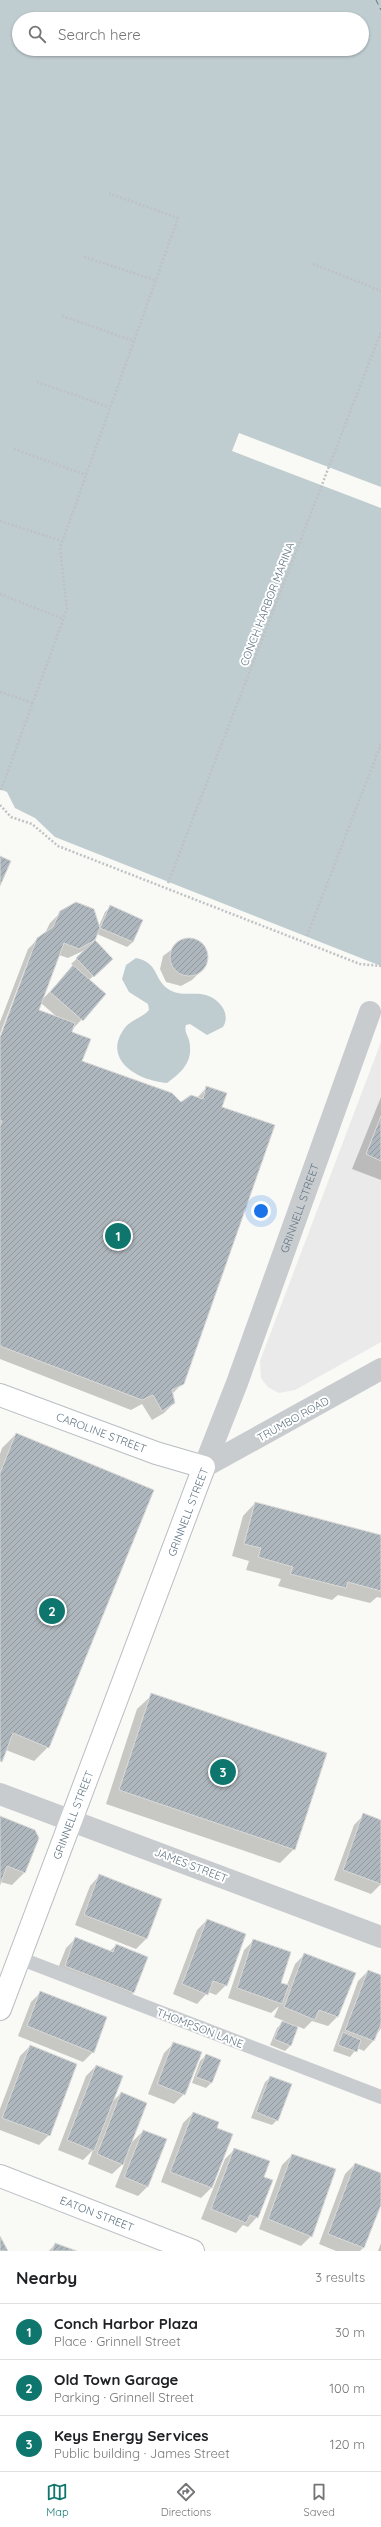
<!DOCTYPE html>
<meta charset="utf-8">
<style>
:root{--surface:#fff;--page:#f6f6f6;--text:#202124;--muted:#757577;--line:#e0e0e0;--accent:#0f766e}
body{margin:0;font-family:Quicksand,sans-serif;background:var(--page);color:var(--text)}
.you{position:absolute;left:261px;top:1211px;width:14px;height:14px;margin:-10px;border:3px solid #fff;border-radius:50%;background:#1a73e8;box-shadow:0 0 0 6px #1a73e833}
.badge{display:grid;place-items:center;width:26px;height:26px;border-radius:50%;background:var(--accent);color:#fff;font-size:13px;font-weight:700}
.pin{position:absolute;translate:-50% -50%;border:2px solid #fff;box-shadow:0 1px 4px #0006}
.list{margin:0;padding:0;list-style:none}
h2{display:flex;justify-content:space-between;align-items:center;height:52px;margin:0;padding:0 16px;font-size:17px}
h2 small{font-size:13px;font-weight:400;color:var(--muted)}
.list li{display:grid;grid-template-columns:26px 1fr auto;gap:12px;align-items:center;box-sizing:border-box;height:56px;padding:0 16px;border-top:1px solid var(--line)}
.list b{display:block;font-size:15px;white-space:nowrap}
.list p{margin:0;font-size:13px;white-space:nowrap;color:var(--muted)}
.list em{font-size:13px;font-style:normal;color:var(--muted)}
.icon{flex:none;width:22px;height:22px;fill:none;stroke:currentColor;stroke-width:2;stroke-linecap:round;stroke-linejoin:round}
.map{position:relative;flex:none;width:381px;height:2251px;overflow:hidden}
.search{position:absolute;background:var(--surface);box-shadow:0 1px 3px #0004;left:12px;right:12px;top:12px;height:44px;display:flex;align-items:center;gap:10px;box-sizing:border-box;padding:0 14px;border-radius:22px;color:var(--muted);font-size:15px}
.sheet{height:220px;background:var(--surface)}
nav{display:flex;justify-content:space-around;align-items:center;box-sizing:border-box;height:56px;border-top:1px solid var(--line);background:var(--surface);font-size:11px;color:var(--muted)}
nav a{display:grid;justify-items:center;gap:2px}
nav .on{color:var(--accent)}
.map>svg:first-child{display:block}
.built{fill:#e9eae9}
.water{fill:#bfccd0;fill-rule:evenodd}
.pier{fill:#f9f9f6}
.shadow{fill:#0003;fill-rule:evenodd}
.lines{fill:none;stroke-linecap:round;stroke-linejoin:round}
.ferry{stroke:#5c767e;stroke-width:1;stroke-dasharray:5 4;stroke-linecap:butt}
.building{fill:url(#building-hatch);stroke:#dadad8}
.secondary-casing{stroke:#b8bec2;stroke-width:24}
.primary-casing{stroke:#bbbfc3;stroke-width:24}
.path{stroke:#bfc2c4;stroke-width:2.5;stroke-dasharray:2 2;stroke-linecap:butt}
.lane{stroke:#c8cccf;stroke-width:14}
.street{stroke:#c8cccf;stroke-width:22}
.secondary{stroke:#fff;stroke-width:22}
.primary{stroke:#fff;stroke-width:22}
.labels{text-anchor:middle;stroke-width:4;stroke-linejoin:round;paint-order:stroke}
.street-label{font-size:11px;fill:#617583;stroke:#fff}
</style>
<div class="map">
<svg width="381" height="2251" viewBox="0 0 381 2251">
<defs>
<pattern id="building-hatch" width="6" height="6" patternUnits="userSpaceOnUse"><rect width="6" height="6" fill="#aeb7bd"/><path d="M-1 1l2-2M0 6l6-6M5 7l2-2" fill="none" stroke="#91999f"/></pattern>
</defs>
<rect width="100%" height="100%" fill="#f9f9f6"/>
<!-- built -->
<polygon class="built" points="381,1042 381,1342 295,1390 279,1393 268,1387 261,1378 260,1361"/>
<!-- water -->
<g class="water">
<path d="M0 0H381V966L55 837 35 818 15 808 7 792 0 789ZM19 19H362V49H19Z"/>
<path d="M136 958C159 963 153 978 168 989 179 996 189 993 201 994 217 996 232 1012 223 1027L207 1035 190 1024 186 1025C184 1031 187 1034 189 1040 194 1061 182 1072 167 1083 138 1081 102 1060 124 1029 130 1020 142 1018 149 1010L148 1004 129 992 122 979 126 965Z"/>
</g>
<!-- pier -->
<polygon class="pier" points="239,433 381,487 381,508 232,451"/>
<!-- shadow -->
<g class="shadow">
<path d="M110 907 142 920 133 942 127 947 97 934 94 940 112 959 89 980 105 994 71 1031 81 1062 181 1104 197 1098 207 1087 221 1107 183 1383 172 1394 174 1403 164 1413 152 1420 142 1404 131 1410 0 1359V1040L35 941 45 933 50 923 61 912 99 926 105 912ZM87 949 71 964 74 966 41 1001 59 955 68 958ZM41 1003 57 1017 38 1010Z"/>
<polygon points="187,938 203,944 207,956 202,970 192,980 181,986 166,982 160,969 163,956"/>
<polygon points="35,942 0,1034 0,1022 28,949"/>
<polygon points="381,1097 381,1180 352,1169"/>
<polygon points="16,1434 48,1747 34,1761 6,1750 0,1762 0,1454 2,1448"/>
<polygon points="255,1503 381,1537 381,1598 377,1597 370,1603 338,1595 332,1600 278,1586 281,1579 246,1570 249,1561 232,1556 243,1516"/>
<polygon points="152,1695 294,1849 280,1863 106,1804 137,1709"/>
<polygon points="364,1815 381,1821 381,1884 371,1894 334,1880 354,1825"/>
<polygon points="0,1817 24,1873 12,1885 0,1882"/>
<polygon points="99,1876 161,1900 146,1939 136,1949 75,1925 90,1886"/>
<polygon points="207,1920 226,1985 216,1995 208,1992 197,2004 173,1994 197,1930"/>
<polygon points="75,1939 109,1952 116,1945 147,1957 133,1993 123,2003 55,1976 66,1948"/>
<polygon points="254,1940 279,1983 287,1985 295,1964 305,1954 337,2017 328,2026 312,2021 304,2029 297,2026 290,2046 285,2051 270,2045 277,2028 284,2021 274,2017 279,2006 271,2013 228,1998 244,1950"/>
<polygon points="368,1971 381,1976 381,2028 373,2041 364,2051 357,2048 350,2057 333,2051 358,1981"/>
<polygon points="41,1992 93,2052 83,2062 18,2036 31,2002"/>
<polygon points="174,2043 184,2094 174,2104 148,2094 164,2053"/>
<polygon points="30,2046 49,2135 39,2145 0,2130 0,2109 20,2056"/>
<polygon points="206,2055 211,2083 206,2088 192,2083 200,2061"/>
<polygon points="96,2066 111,2103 121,2093 130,2144 143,2131 148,2186 138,2196 115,2187 125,2162 112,2174 88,2164 93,2150 83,2160 58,2150 86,2076"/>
<polygon points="271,2077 277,2120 272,2125 251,2118 265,2082"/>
<polygon points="193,2113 216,2129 231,2135 211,2188 201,2198 161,2182 183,2123"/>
<polygon points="235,2149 263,2177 257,2217 248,2227 243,2225 236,2233 201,2219 225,2159"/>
<polygon points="292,2155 311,2236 301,2246 259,2229 282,2165"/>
<polygon points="355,2164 381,2174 381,2202 363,2248 360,2251 336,2251 319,2244 345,2174"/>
<polygon points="381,2243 381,2251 378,2251"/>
<polygon points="55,2244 74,2251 49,2251"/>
</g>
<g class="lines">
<!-- ferry -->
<polyline class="ferry" points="376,0 381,10"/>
</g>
<!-- building -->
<g class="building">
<polygon points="0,856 11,861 0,886"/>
<polygon points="76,902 94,909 100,928 95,940 79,949 64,943 39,1010 75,1023 72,1032 91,1039 82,1061 172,1093 181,1102 191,1095 203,1099 206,1086 227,1093 222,1107 275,1125 184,1384 172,1390 175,1403 162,1411 153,1395 142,1400 0,1346 0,1126 2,1121 0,1120 0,1037 37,938 53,927 60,911"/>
<polygon points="110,905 143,920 133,942 100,928"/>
<circle cx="189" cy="957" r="19"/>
<polygon points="95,940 113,959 94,977 76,958"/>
<polygon points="73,965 106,994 83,1021 50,992"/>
<polygon points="381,1116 381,1161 366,1154"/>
<polygon points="16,1433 154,1490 49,1748 13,1733 2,1762 0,1761 0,1473"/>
<polygon points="255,1502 381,1535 381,1591 348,1582 346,1588 290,1574 293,1567 258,1557 261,1548 244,1544"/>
<polygon points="151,1693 327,1753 295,1850 119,1790"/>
<polygon points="363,1813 381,1820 381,1884 343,1870"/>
<polygon points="0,1816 35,1830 39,1838 25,1873 7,1866 0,1885"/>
<polygon points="99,1874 162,1899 147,1939 84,1915"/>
<polygon points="207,1919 246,1934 227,1986 213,1981 208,1995 182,1984"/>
<polygon points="75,1937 113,1952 116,1944 148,1957 134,1993 65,1966"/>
<polygon points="253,1939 291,1952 281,1983 289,1985 282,2004 237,1988"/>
<polygon points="304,1953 356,1973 338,2017 319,2010 315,2020 284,2007"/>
<polygon points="368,1970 381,1975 381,2024 374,2041 345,2030"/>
<polygon points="40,1991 107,2017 94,2053 27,2026"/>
<polygon points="282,2021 298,2027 291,2046 274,2039"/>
<polygon points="343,2032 361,2040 357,2052 338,2045"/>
<polygon points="173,2042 202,2052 185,2095 157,2084"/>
<polygon points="30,2045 77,2064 50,2136 2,2118"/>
<polygon points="206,2054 221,2060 212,2083 196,2077"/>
<polygon points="96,2065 123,2076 94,2151 67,2140"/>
<polygon points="270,2076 292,2084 278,2121 256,2112"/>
<polygon points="121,2092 147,2103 123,2165 97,2154"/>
<polygon points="193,2112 219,2122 217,2128 233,2134 212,2188 170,2172"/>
<polygon points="143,2130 167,2139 148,2187 124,2177"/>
<polygon points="234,2148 270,2161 264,2177 273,2180 258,2218 250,2215 246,2223 211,2209"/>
<polygon points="292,2154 336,2169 312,2237 268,2219"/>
<polygon points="355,2163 381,2173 381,2205 364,2248 328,2234"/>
<polygon points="0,2236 8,2251 0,2251"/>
<polygon points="55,2243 77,2251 52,2251"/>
</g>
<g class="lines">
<!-- secondary casing -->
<g class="secondary-casing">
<g id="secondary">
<path id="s2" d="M0 1395 156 1453 204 1467 0 2009"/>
</g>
</g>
<!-- primary casing -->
<g class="primary-casing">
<g id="primary">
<path id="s3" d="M0 2176 193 2251"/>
</g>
</g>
<!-- path -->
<g class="path">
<polyline points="84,257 155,280"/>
<polyline points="313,264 381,291"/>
<polyline points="62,316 134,341"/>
<polyline points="37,382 109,407"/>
<polyline points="14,449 86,475"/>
<polyline points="0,521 62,541"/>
<polyline points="0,594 63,619"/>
<polyline points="0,692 33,703"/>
<polyline points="1,790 67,609 60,548 178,218 108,193"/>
<polyline points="0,805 11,817 32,824 58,846 360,964 381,966"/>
<polyline points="168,883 381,332"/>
<polyline points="307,936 381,744"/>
</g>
<!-- lane -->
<polyline class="lane" points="19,1958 381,2097"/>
<!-- street -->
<g class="street">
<path id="s1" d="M204 1467 237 1383 370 1012"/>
<polyline points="204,1467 381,1369"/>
<polyline points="0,1794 381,1937"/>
</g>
<!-- secondary -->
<use href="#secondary" class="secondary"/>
<!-- primary -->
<use href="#primary" class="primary"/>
</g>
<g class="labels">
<!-- street labels -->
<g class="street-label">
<text transform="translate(267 604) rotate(-69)" y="4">CONCH HARBOR MARINA</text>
<text dy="4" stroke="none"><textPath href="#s1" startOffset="276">GRINNELL STREET</textPath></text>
<text transform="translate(293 1419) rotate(-29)" y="4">TRUMBO ROAD</text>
<text dy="4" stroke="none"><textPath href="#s2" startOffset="108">CAROLINE STREET</textPath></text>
<text transform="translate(188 1512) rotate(-69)" y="4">GRINNELL STREET</text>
<text transform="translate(73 1815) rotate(-69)" y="4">GRINNELL STREET</text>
<text transform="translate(191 1865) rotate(21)" y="4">JAMES STREET</text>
<text transform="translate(200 2028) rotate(21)" y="4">THOMPSON LANE</text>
<text dy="4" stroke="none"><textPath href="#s3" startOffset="104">EATON STREET</textPath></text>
</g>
</g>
</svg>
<div class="you"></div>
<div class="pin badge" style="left:118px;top:1236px">1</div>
<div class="pin badge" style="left:52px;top:1611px">2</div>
<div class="pin badge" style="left:223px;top:1772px">3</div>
<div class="search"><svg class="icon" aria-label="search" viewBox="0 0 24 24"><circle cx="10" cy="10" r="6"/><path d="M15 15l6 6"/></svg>Search here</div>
</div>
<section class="sheet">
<h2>Nearby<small>3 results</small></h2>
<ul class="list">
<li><span class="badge">1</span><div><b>Conch Harbor Plaza</b><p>Place · Grinnell Street</p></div><em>30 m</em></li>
<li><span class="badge">2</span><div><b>Old Town Garage</b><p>Parking · Grinnell Street</p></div><em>100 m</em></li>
<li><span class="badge">3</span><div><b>Keys Energy Services</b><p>Public building · James Street</p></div><em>120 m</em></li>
</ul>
</section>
<nav>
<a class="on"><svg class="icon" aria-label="map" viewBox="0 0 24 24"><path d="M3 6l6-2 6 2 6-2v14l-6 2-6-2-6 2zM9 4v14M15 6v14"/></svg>Map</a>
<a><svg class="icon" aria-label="directions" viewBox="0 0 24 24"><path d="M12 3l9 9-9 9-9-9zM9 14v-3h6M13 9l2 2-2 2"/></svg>Directions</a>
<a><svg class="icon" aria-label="saved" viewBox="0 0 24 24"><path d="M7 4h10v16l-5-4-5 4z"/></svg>Saved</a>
</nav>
